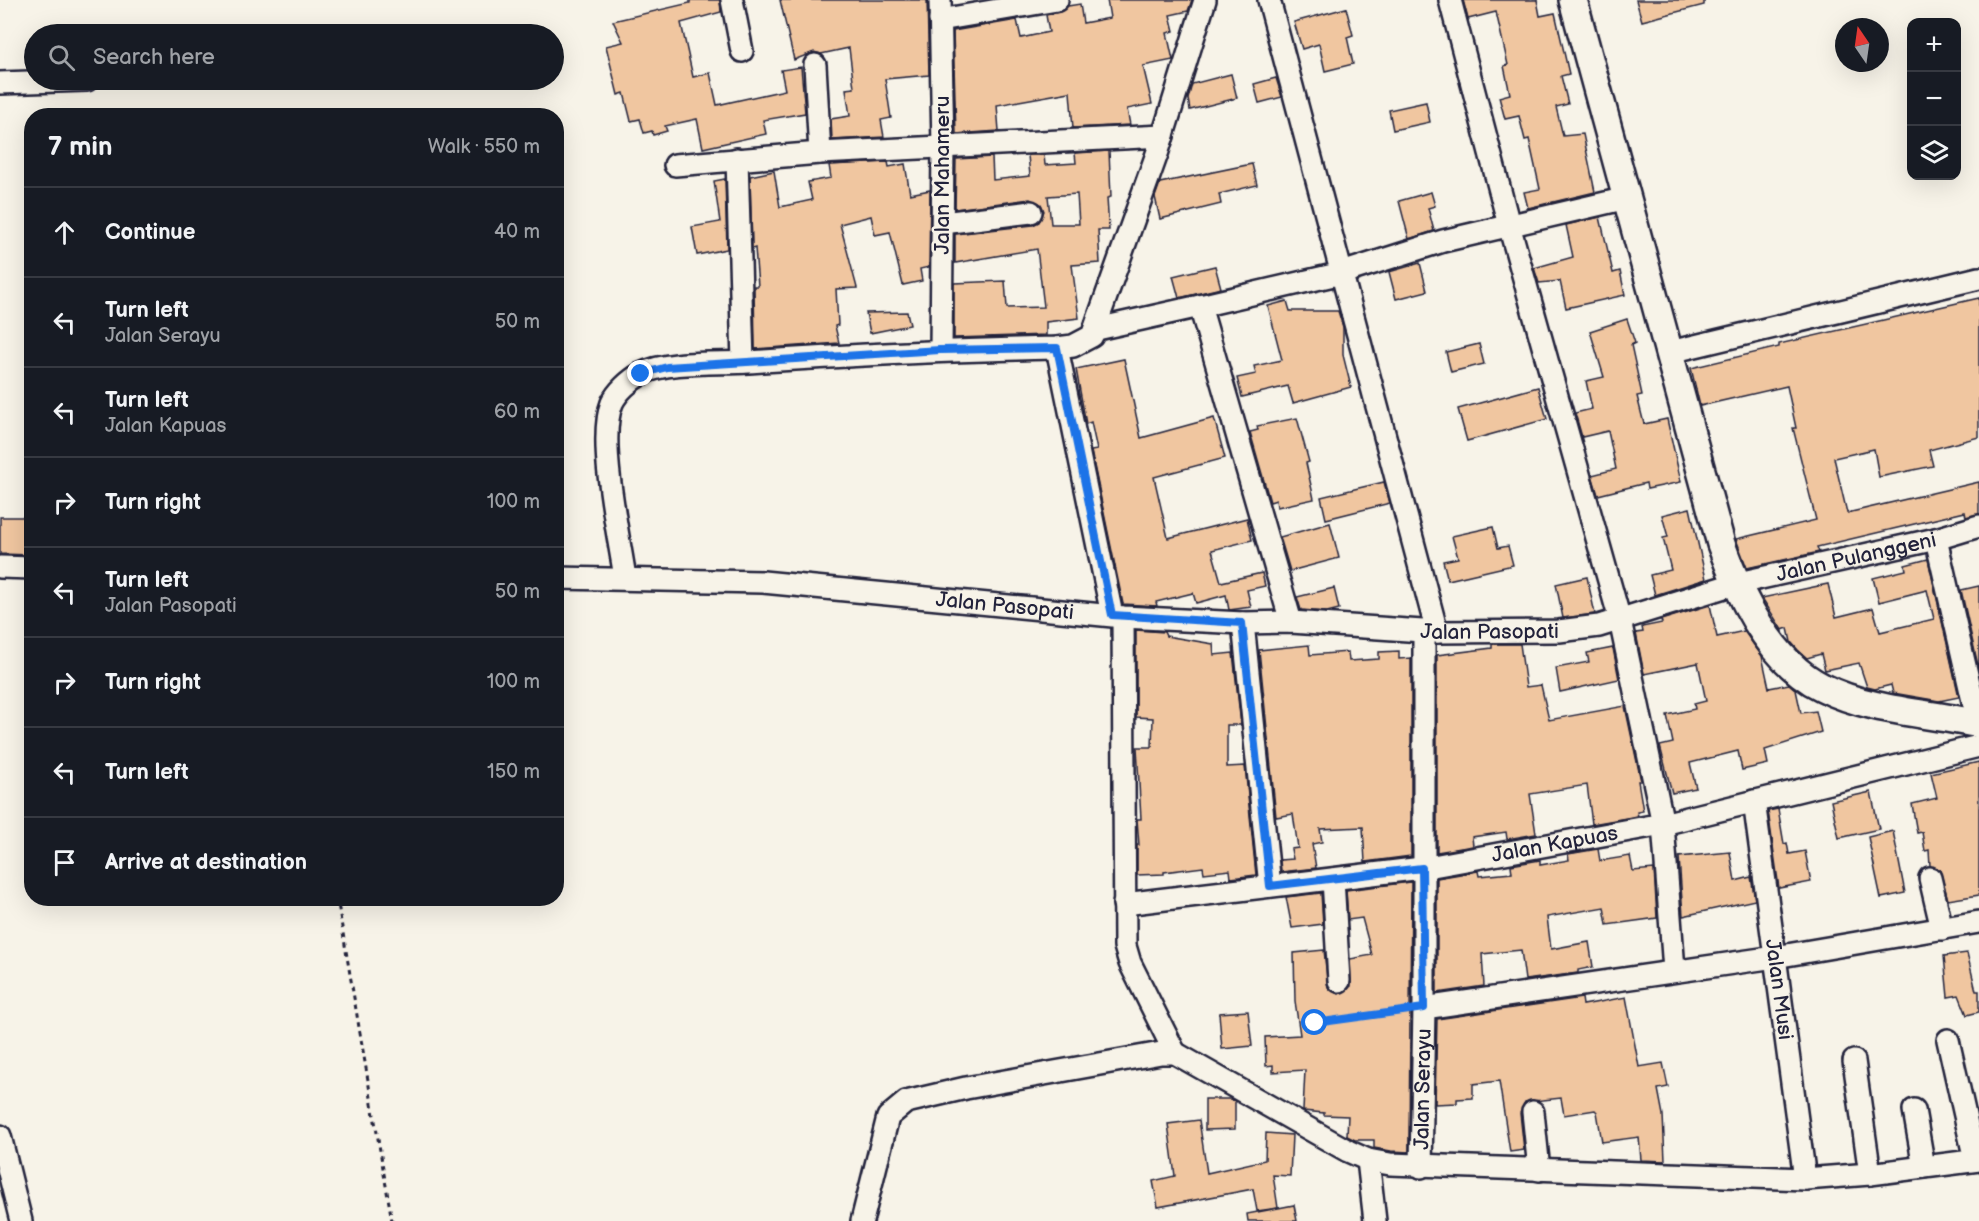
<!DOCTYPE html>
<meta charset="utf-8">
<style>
:root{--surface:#171b24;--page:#20242c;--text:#f1f3f6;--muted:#9ea1a6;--line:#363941}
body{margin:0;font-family:"Balsamiq Sans",sans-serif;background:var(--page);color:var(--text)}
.controls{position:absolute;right:18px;top:18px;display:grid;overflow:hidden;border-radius:12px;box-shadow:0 6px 24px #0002}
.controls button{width:54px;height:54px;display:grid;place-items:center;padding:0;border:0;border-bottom:2px solid var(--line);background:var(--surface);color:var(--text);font:30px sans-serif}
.compass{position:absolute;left:1835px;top:18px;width:54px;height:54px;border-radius:50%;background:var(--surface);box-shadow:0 6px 24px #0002;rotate:347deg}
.stop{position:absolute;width:18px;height:18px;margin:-14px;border:4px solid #1a73e8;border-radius:50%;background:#fff}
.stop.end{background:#1a73e8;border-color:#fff;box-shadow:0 2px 6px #0008}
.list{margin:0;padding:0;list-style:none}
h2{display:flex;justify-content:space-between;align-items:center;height:78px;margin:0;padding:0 24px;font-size:26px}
h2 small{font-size:20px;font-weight:400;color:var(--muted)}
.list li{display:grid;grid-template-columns:39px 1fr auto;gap:18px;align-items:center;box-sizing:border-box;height:90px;padding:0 24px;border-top:2px solid var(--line)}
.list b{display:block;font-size:22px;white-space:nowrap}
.list p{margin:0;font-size:20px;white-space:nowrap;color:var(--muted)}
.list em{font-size:20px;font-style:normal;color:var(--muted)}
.icon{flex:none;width:33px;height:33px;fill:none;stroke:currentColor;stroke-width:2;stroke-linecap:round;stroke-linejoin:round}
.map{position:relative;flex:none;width:1979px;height:1221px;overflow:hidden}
.search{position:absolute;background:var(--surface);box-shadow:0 6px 24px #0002;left:24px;top:24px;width:540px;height:66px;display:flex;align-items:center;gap:15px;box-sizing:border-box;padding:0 21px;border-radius:33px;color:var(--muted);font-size:22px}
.panel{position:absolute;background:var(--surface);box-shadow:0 6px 24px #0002;left:24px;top:108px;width:540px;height:798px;border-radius:24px}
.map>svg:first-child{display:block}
.building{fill:#f0c6a0;stroke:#22223b;stroke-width:1.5;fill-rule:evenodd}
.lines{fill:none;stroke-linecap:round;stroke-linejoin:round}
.minor-casing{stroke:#22223b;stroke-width:26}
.major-casing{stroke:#22223b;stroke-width:32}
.path{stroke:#22223b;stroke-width:3;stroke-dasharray:4.5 4.5;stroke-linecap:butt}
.minor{stroke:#f7f3e8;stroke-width:21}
.major{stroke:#f7f3e8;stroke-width:27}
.route{stroke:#1a73e8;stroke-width:8}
.labels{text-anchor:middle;stroke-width:5;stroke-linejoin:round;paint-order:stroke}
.street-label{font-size:21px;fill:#22223b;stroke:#f7f3e8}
</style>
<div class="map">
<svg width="1979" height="1221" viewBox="0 0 1979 1221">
<rect width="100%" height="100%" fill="#f7f3e8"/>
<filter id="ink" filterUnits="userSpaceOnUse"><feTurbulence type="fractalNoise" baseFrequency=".0167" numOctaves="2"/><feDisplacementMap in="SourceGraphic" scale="12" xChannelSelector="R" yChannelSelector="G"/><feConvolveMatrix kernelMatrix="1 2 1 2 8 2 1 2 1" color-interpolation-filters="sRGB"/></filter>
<g filter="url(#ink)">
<!-- building -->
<g class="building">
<polygon points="690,0 720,0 721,12 681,23 693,77 710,73 717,105 785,90 781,70 801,67 805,113 763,120 766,134 703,148 697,119 665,126 667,131 653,135 652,131 644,133 640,119 631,121 624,93 618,95 606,46 623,42 613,21 690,3"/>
<polygon points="780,0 927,0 929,75 885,79 891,118 881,120 884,137 832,140 831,119 850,116 846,89 854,88 849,48 821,54 814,52 794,60"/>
<polygon points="1107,0 1192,0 1188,11 1170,15 1174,31 1167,33 1173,60 1143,66 1152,104 1127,109 1130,125 1073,128 1070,92 997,105 999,131 956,134 953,31 1017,20 1021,38 1049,32 1046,15 1060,12 1068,6 1080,4 1083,23 1110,18"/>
<polygon points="1463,0 1537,0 1540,16 1555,13 1569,74 1561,76 1568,104 1556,107 1563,136 1583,134 1595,192 1528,208 1524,192 1540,189 1529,139 1525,140 1519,116 1505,119 1499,97 1510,94 1504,66 1508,65 1496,12 1468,19"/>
<polygon points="1636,0 1704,0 1704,5 1642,21"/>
<polygon points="1346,8 1353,35 1347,37 1353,64 1325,71 1319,44 1302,49 1294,22"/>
<polygon points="1231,74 1237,98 1190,110 1188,99 1192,84"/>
<polygon points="1276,78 1282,97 1259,103 1254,84"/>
<polygon points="1426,102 1430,122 1393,130 1389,110"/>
<path d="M1109 151 1111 197 1107 198 1109 230H1098L1100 263 1072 265 1079 318 1046 322V335L954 338V283L1005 281 1007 308 1044 307 1037 249 955 263V234L1033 225 1039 222 1044 211 1041 204 1030 199 955 209 956 159 992 157 993 180 1030 176 1028 155H1044L1045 165 1076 163 1075 153ZM1077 194 1079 224H1051L1048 196Z"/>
<polygon points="888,162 889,167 905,164 910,194 930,190 929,267 920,269 922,281 903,285 890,232 875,235 871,216 840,224 857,288 836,289 838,325 835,326 839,343 755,349 754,286 758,286 755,248 752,249 750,176 774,171 780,207 812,200 808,182 831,178 829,165"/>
<polygon points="1252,164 1257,185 1219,194 1221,204 1160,219 1155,197 1160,183"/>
<polygon points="725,179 727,249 697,255 692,227 720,222 714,181"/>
<polygon points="1431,192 1435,206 1428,208 1434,231 1409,239 1399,201"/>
<polygon points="1600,217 1613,273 1620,271 1625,295 1566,308 1560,281 1539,283 1534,268 1573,257 1566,225"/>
<polygon points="1420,263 1427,291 1396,299 1389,272"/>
<polygon points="1215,266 1221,288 1179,298 1173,276"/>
<polygon points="1979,298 1979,437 1929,450 1933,466 1879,477 1874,449 1834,458 1847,513 1979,482 1979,514 1966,517 1965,512 1817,547 1819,552 1747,568 1736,539 1816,520 1793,428 1796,428 1787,386 1700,406 1691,368 1779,347 1779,344"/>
<polygon points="1287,301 1290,311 1338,311 1343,327 1343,355 1351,387 1293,403 1288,386 1242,397 1237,378 1256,374 1254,366 1282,360 1268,306"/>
<polygon points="907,312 910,325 870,333 866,313"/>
<polygon points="1627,319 1635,343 1631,345 1642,395 1637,396 1644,424 1667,419 1681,482 1647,489 1646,483 1598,495 1592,475 1616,469 1608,431 1582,437 1575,413 1592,409 1586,381 1604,377 1590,331"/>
<polygon points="1479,344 1484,364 1451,372 1446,352"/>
<polygon points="1124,359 1141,438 1214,418 1225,458 1154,477 1168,538 1247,518 1252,540 1212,550 1221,582 1262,573 1265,586 1247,590 1251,607 1229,610 1226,595 1196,603 1193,593 1156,602 1157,606 1123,604 1091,451 1097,450 1091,422 1086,424 1076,369"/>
<polygon points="1538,387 1547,419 1467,441 1458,409"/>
<polygon points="1297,418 1309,462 1306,463 1314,499 1277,507 1276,500 1270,502 1250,432 1258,430 1257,426"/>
<polygon points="1384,482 1390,503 1326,519 1321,497"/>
<polygon points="1690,508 1706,579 1655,595 1650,575 1671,570 1663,538 1668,537 1662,515"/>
<polygon points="0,517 32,517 32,555 0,554"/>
<polygon points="1330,523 1339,558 1290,571 1280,537"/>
<polygon points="1493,527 1498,548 1508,546 1513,565 1448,580 1443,561 1458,558 1452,536"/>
<polygon points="1928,559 1959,697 1939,701 1893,693 1891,685 1875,689 1867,687 1859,663 1825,670 1821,654 1807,658 1798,650 1791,642 1788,628 1782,630 1762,598 1828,584 1836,617 1873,608 1880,632 1934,619 1927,590 1879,602 1873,578 1906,570 1905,565"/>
<polygon points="1587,577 1595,614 1563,618 1556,584"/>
<polygon points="1979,586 1979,670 1961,590"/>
<polygon points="1334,588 1339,609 1327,612 1301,610 1297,597"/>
<polygon points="1710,605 1717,637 1744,631 1762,656 1769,688 1789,684 1796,690 1801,713 1816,711 1821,732 1765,750 1768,764 1742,770 1738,751 1690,763 1696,788 1672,793 1660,746 1673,743 1667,715 1695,709 1694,704 1706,701 1698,663 1644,674 1636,633 1643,632 1642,627 1662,623 1661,620"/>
<polygon points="1136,630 1164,632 1166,636 1213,644 1214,655 1233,653 1241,725 1227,725 1227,767 1245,766 1256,875 1231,878 1230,870 1204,873 1203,867 1164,872 1164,874 1137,875 1137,845 1139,845 1137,819 1141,819 1137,747 1152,747 1153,718 1136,717"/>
<polygon points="1492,644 1520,644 1526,687 1541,685 1549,720 1625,706 1641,781 1638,781 1643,811 1637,812 1638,816 1592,824 1587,785 1530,794 1536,834 1507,839 1506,832 1472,837 1473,846 1437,852 1437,655 1492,648"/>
<polygon points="1309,645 1310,655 1348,652 1349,661 1379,659 1379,652 1399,651 1399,659 1411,658 1411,856 1365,862 1363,827 1320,829 1322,842 1312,844 1316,868 1281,872 1280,860 1293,859 1291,849 1298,848 1293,814 1276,817 1259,650"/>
<polygon points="1613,648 1619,679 1560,692 1556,668 1589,662 1587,653"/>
<polygon points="1979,762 1979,895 1948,900 1940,870 1930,866 1929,850 1925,851 1922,832 1917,833 1912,804 1937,798 1931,773"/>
<polygon points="1871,792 1879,829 1839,838 1831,801"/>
<polygon points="1778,809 1784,844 1787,843 1789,854 1805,851 1811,882 1779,888 1768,811"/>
<polygon points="1893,831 1905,893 1881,898 1868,837"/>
<polygon points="1598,849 1600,861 1630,856 1633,871 1654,869 1657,918 1607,925 1604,907 1547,917 1551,949 1589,942 1593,967 1578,970 1578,973 1525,980 1521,950 1482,954 1484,986 1437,993 1437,878 1478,871 1479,876 1512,873 1511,865 1540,860 1540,865 1569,860 1568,854"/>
<polygon points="1730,852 1735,881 1751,877 1755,900 1683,916 1679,857"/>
<polygon points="1411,882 1409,1152 1391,1151 1374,1148 1374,1140 1355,1140 1347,1136 1348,1116 1324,1115 1324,1113 1303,1111 1305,1070 1273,1072 1273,1065 1266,1066 1265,1037 1300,1035 1295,1001 1294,953 1324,950 1328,987 1339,994 1351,986 1350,959 1372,955 1362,918 1348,920 1346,890"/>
<polygon points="1321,893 1323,924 1292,928 1286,897"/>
<polygon points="1967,953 1976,991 1979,991 1979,1012 1967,1015 1959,995 1948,997 1944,956"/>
<polygon points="1626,997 1639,1067 1663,1063 1668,1087 1658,1089 1663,1115 1665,1161 1641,1160 1639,1137 1602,1142 1597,1112 1595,1110 1564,1115 1561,1098 1525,1102 1520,1113 1524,1150 1510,1152 1499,1081 1473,1084 1473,1098 1457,1099 1457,1103 1435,1104 1437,1019 1582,998 1583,1005"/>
<polygon points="1248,1011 1252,1046 1222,1049 1219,1013"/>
<polygon points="1205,1099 1230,1099 1235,1101 1235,1129 1205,1130"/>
<polygon points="1199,1120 1207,1173 1265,1160 1266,1133 1292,1135 1290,1176 1273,1175 1278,1208 1257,1211 1253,1189 1158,1207 1153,1181 1175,1176 1168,1124"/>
<polygon points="1294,1205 1297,1221 1248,1221 1247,1214"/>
</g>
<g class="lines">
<!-- minor casing -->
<g class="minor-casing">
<g id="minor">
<polyline points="732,0 742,51"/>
<polyline points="940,0 943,146 941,350"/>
<polyline points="1269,0 1437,632"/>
<polyline points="1450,0 1509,225 1620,620 1663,824 1674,970"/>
<polyline points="940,20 1057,0"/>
<polyline points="815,65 820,153"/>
<polyline points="0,83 87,80"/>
<polyline points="737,159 743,362"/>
<polyline points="675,165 820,153 1163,136"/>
<polyline points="943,223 1031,212"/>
<polyline points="1097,329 1200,306"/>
<polyline points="1057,348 1112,615"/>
<polyline points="1670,352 1979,278"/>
<polyline points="1936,539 1978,723"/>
<polyline points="0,567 32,568"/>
<path id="s1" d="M556 578 763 582 1123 617 1243 623 1291 622 1437 632 1559 631 1599 626 1734 584 1936 539 1979 526"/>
<path d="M625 578C619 536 597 440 612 403 617 392 630 380 641 374 667 360 719 364 749 362 852 355 954 350 1057 348L1073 346 1092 336 1158 151 1205 0"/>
<polyline points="1123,617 1125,946 1130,963 1175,1053"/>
<polyline points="1291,622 1200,306 1342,273 1443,241 1627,198"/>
<polyline points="1243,623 1270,886"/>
<path id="s2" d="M1754 801 1805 1179"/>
<polyline points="1930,878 1942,929"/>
<polyline points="1333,879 1339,981"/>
<path id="s3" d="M1124 904 1422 868 1663 824 1979 746"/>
<polyline points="1424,1008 1775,957 1979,922"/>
<polyline points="1948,1040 1975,1160"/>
<polyline points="1854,1061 1870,1174"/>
<polyline points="1914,1110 1924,1167"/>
<polyline points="1533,1112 1539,1170"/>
<polyline points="0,1136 21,1221"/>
<polyline points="1368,1160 1375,1221"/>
<path id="s4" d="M1421 1167 1424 1008V631"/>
<polyline points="862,1221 888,1117 906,1102 966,1088 1161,1053 1175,1053 1348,1151 1368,1160 1390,1164 1805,1179 1870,1174 1979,1160"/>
</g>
</g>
<!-- major casing -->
<g class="major-casing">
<path id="major" d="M1573 0 1721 544C1739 595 1771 662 1822 687 1869 711 1928 713 1979 724"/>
</g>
<!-- path -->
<g class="path">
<polyline points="337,898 392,1221"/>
<polyline points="1315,1023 1405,1010"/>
</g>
<!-- minor -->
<use href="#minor" class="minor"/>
<!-- major -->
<use href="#major" class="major"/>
</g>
</g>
<g class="lines" filter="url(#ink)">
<!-- route -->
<polyline class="route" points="641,374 667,367 940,350 1057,348 1112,615 1242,623 1270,886 1422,868 1424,1008 1315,1023"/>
</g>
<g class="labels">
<!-- street labels -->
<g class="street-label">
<text transform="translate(942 175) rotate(-90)" y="7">Jalan Mahameru</text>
<text dy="7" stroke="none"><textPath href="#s1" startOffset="1312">Jalan Pulanggeni</textPath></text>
<text dy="7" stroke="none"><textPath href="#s1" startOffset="450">Jalan Pasopati</textPath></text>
<text dy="7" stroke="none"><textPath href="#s1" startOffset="936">Jalan Pasopati</textPath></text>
<text dy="7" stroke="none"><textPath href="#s3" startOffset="435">Jalan Kapuas</textPath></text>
<text dy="7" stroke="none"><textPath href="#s2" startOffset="190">Jalan Musi</textPath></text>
<text dy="7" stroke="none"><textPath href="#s4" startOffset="78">Jalan Serayu</textPath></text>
</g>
</g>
</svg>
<div class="controls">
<button>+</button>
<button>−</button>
<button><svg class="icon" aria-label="layers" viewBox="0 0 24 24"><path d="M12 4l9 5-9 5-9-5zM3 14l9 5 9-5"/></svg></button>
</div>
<svg class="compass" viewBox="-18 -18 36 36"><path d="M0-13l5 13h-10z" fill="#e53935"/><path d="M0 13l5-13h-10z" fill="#9ea1a6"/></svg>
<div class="stop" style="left:1315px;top:1023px"></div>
<div class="stop end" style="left:641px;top:374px"></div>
<div class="search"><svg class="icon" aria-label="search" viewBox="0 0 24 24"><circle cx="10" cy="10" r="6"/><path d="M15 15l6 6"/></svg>Search here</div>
<section class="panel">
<h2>7 min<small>Walk · 550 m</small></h2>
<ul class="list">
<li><svg class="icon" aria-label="ahead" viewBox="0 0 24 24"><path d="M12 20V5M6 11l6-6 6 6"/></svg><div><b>Continue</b></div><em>40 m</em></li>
<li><svg class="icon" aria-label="left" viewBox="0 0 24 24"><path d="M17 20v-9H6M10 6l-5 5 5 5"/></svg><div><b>Turn left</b><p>Jalan Serayu</p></div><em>50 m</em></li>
<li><svg class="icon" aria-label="left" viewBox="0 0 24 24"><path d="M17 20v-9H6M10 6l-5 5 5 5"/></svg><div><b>Turn left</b><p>Jalan Kapuas</p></div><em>60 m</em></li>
<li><svg class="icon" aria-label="right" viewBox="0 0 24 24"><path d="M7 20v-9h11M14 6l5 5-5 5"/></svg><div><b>Turn right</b></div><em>100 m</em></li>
<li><svg class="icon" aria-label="left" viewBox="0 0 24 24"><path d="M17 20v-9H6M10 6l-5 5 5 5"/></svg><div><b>Turn left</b><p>Jalan Pasopati</p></div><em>50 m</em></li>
<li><svg class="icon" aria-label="right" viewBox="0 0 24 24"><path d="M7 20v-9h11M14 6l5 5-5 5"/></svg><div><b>Turn right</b></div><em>100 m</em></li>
<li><svg class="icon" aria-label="left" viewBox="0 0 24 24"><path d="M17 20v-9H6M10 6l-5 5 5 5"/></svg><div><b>Turn left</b></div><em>150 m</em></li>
<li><svg class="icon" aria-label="arrive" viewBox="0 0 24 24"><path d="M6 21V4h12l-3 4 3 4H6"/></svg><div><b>Arrive at destination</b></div></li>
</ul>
</section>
</div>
